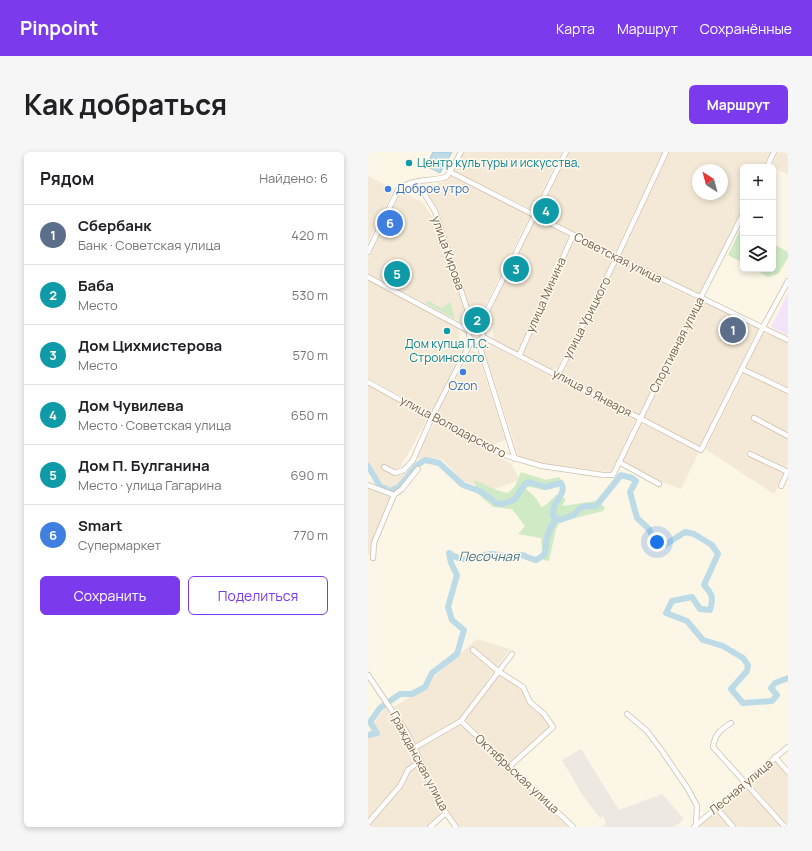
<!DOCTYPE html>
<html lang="ru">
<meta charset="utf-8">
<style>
:root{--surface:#fff;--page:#f6f6f6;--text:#202124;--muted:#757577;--line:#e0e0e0;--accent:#7c3aed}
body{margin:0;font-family:Manrope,sans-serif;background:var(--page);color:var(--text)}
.controls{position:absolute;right:12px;top:12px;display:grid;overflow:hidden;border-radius:6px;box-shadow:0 2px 6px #0003}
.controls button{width:36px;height:36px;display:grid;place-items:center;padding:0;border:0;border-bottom:1px solid var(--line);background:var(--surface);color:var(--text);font:20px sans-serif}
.compass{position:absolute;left:324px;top:12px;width:36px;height:36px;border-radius:50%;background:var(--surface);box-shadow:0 2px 6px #0003;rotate:324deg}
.you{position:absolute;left:289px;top:390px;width:14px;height:14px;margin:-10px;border:3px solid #fff;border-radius:50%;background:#1a73e8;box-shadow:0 0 0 6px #1a73e833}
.badge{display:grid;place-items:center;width:26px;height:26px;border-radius:50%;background:var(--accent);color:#fff;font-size:13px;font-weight:700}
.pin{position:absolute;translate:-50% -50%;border:2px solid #fff;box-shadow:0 1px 4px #0006}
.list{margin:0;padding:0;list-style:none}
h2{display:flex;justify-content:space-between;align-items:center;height:52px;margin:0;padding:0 16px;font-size:17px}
h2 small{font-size:13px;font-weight:400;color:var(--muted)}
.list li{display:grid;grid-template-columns:26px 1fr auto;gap:12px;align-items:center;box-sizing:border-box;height:60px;padding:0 16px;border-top:1px solid var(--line)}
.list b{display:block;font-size:15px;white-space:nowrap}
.list p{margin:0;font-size:13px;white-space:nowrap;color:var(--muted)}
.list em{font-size:13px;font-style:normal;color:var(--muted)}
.actions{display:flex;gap:8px;padding:12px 16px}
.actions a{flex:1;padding:9px 0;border:1px solid var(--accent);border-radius:6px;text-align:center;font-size:14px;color:var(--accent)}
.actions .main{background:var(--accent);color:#fff}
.icon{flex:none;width:22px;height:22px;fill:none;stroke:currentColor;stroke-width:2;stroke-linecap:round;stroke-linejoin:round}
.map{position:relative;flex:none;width:420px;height:675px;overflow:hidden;border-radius:6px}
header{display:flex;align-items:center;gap:24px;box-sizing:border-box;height:56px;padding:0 20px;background:var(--accent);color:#fff}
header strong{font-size:19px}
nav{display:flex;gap:22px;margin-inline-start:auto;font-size:14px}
.intro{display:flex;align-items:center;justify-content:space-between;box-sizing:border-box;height:96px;padding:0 24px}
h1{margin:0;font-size:28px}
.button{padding:10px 18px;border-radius:6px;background:var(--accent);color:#fff;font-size:14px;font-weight:700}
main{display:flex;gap:24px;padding:0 24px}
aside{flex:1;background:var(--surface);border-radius:6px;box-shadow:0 2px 6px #0003}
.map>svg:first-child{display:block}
.residential{fill:#f4e9d6;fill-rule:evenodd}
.industrial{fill:#ede8e1}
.education{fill:#f3e4f9}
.green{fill:#d0eac5}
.water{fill:#bcdbe6;stroke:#a2cad7}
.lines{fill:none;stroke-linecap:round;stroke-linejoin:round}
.river{stroke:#bcdbe6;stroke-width:6}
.minor-casing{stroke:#cebfad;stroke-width:6}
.minor{stroke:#fff;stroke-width:4.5}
.culture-dot{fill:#0f9aa8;stroke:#fffaee;stroke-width:1.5}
.shop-dot{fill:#3f7fe0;stroke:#fffaee;stroke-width:1.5}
.labels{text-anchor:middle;stroke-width:3;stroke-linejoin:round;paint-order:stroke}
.culture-label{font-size:12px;fill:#0d838f;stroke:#fffaee;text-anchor:start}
.shop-label{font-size:12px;fill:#366cbe;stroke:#fffaee;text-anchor:start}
.street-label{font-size:12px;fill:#765f4c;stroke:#fffaee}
.water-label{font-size:13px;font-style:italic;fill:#467689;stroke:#fffaee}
</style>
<header>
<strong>Pinpoint</strong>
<nav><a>Карта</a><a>Маршрут</a><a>Сохранённые</a></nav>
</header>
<div class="intro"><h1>Как добраться</h1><a class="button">Маршрут</a></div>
<main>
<aside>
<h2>Рядом<small>Найдено: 6</small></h2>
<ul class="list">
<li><span class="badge" style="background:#5c6f8a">1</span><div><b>Сбербанк</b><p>Банк · Советская улица</p></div><em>420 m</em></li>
<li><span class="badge" style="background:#0f9aa8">2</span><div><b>Баба</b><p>Место</p></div><em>530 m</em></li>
<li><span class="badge" style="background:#0f9aa8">3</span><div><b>Дом Цихмистерова</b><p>Место</p></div><em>570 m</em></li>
<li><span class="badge" style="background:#0f9aa8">4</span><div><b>Дом Чувилева</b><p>Место · Советская улица</p></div><em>650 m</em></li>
<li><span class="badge" style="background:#0f9aa8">5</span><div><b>Дом П. Булганина</b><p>Место · улица Гагарина</p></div><em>690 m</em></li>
<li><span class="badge" style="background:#3f7fe0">6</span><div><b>Smart</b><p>Супермаркет</p></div><em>770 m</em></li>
</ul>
<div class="actions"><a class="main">Сохранить</a><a>Поделиться</a></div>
</aside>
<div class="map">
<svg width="420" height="675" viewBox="0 0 420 675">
<rect width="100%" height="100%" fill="#fcf6e7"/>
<!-- residential -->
<g class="residential">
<polygon points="96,0 194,0 165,58 86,19"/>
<polygon points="201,0 295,0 247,101 170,61"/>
<path d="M301 0H403L395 15H375V55L331 143 253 104ZM330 18H354V42H330Z"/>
<polygon points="410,0 420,0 420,23 403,14"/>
<polygon points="0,24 26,37 0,90"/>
<polygon points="83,24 162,64 112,164 104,164 66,53 55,37 79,28"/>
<polygon points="33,39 54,50 66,67 99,167 94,171 0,121 0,107"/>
<polygon points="167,67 201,84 150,200 125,187 125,176 122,170 118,166"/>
<polygon points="206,87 245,107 188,219 155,202"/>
<polygon points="250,109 328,148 271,263 194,222"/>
<polygon points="0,128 91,176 91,187 96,195 63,261 0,226"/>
<polygon points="334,150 391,176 332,294 276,265"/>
<polygon points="396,179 420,191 420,236 378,216"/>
<polygon points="123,193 268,268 243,320 175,312 151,306 116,198"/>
<polygon points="103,199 109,200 138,288 123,293 68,264"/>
<polygon points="376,221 420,242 420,281 387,263 383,265 384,268 420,287 420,313 418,316 383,299 379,300 381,304 416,321 406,342 337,297"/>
<polygon points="0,233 60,266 32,316 27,317 17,312 15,314 14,316 26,323 36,319 38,321 29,333 22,336 15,332 2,312 0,311"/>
<polygon points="67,270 144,312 151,328 124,338 95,329 74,307 47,306"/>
<polygon points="273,271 331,300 313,337 292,329 255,309"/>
<polygon points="0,336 10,339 22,345 3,391 3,403 0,403"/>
<polygon points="109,487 142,497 92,567 48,593 26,555 48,541"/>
<polygon points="130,523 153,537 159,551 174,564 183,576 142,611 96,567"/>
<polygon points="18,555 36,583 49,608 40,616 29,635 0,667 0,582 7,570"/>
<polygon points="92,571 200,675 92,675 75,652 50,597"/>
<polygon points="407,609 420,624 420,674 382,631"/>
<polygon points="51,614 61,639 74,661 58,675 0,675 34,636 42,620"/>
<polygon points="377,635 413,675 369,675 353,656"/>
<polygon points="348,660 361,675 330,675"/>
</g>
<!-- industrial -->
<polygon class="industrial" points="213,597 251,658 294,642 316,667 307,675 234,675 238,671 235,664 232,666 215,644 194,608"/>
<!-- education -->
<polygon class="education" points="420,141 420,184 403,175"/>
<!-- green -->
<g class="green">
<polygon points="373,76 375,77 375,111 360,103"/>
<polygon points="405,92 420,100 420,106 410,122 400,125 386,117 405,117"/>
<polygon points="60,149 74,156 82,150 87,167 57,151"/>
<path d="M153 320 178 328 191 325 196 331C191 334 183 338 177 338 169 338 165 333 157 336 164 342 169 346 173 355L178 353 188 343 198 347 194 354 228 349 237 355 235 359 192 370 188 377 181 409 175 408 173 386 150 382 157 374 144 357 125 355 110 342 106 328C119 333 127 339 140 341L147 334Z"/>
</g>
<!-- water -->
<polygon class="water" points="65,0 84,0 72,21 58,14"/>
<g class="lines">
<!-- river -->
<g class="river">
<path d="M0 314 12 334 22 339 31 335 49 313 57 308 71 311 95 333 114 340 128 351 134 352 146 348 157 332 161 330 177 335 193 331C198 339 191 345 187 352 185 355 185 360 185 364L192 368 206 363C213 353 216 354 228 354L253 323 264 326 268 329 262 340 269 366 281 377 285 386 297 393 317 380 326 382 344 393 350 402 336 433C344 442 346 445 342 458L332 457 324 445 304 449 298 461 319 469 335 488 355 494 375 506 380 513 379 519 363 537 375 551 404 549 409 543 403 536 407 531 420 526"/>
<path d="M0 583 9 581 2 570 12 556 32 542H44L57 535 64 521 89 502 96 478 84 468 80 455 89 423 83 411 81 401C100 415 108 401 126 402 132 403 138 405 144 405 147 404 151 402 154 403 158 404 163 407 168 408 179 402 177 400 178 390 180 381 183 373 189 366"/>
</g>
<!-- minor casing -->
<g class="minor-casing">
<g id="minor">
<polyline points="399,15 406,0"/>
<polyline points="82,20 249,105 420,188"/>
<polyline points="49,30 67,59 105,175"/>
<path d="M0 100 30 38C42 26 63 30 78 25L82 20 93 0"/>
<polyline points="0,125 101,179"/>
<circle cx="108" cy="182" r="7"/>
<polyline points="111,175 198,0"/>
<polyline points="115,185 333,298 395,175 420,129"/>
<polyline points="110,189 147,307"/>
<polyline points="151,204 205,83"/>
<polyline points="374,217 420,239"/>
<polyline points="190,223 249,105 298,0"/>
<polyline points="0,230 99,285 133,302 174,314 235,323 245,323 301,208 375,62"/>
<polyline points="386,266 420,284"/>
<polyline points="382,302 420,320"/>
<polyline points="251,310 291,332"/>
<polyline points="16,315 27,321 36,318 45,308 64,265 104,188"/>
<polyline points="0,333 26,343"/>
<polyline points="413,334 420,319"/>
<polyline points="5,406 6,391 26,343 34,337 50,317"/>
<polyline points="105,498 130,519 155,535 162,550 176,562 185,575 141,615"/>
<polyline points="0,523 39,581 55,614 64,638 73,654 88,675"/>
<polyline points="259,562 279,579 294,599 320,637 329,654 328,672"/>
<polyline points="93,569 205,675"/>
<path d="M363 571C352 578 347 582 345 595L417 675"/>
<polyline points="46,596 93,569 144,502"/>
<polyline points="407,605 420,620"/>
<polyline points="348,655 365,675"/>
<polyline points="0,671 32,634 40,618 52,609"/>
<polyline points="62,675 78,661"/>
<polyline points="326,675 420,595"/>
</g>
</g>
<!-- minor -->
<use href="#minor" class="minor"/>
</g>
<!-- markers -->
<g class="culture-dot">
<circle cx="41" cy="11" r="4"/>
<circle cx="79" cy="179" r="4"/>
</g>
<g class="shop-dot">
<circle cx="20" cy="37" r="4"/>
<circle cx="95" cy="220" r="4"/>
</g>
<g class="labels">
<!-- culture labels -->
<g class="culture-label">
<text x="49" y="15">Центр культуры и искусства,</text>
<text x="79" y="196" text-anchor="middle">Дом купца П.С.<tspan x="79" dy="14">Строинского</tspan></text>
</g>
<!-- shop labels -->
<g class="shop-label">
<text x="28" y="41">Доброе утро</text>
<text x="95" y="238" text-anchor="middle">Ozon</text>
</g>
<!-- street labels -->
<g class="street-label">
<text transform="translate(80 101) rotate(71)" y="4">улица Кирова</text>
<text transform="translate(250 106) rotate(27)" y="4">Советская улица</text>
<text transform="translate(178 143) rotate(-66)" y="4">улица Минина</text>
<text transform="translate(219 166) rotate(-63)" y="4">улица Урицкого</text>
<text transform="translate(309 193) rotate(-63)" y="4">Спортивная улица</text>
<text transform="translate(224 241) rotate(28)" y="4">улица 9 Января</text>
<text transform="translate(85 275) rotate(28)" y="4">улица Володарского</text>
<text transform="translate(51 609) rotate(62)" y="4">Гражданская улица</text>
<text transform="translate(149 622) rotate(43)" y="4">Октябрьская улица</text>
<text transform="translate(373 635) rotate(-40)" y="4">Лесная улица</text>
</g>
<!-- water labels -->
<g class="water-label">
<text x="121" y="409">Песочная</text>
</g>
</g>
</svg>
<div class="controls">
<button>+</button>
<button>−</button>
<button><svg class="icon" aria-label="layers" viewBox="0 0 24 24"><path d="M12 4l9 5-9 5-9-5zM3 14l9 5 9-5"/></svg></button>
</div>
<svg class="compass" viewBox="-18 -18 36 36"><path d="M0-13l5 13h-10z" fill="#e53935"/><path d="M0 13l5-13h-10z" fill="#757577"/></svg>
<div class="you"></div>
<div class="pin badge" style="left:365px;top:178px;background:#5c6f8a">1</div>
<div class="pin badge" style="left:109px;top:168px;background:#0f9aa8">2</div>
<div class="pin badge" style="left:148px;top:117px;background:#0f9aa8">3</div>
<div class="pin badge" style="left:178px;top:59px;background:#0f9aa8">4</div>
<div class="pin badge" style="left:29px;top:122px;background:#0f9aa8">5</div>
<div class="pin badge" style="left:22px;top:71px;background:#3f7fe0">6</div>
</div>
</main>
